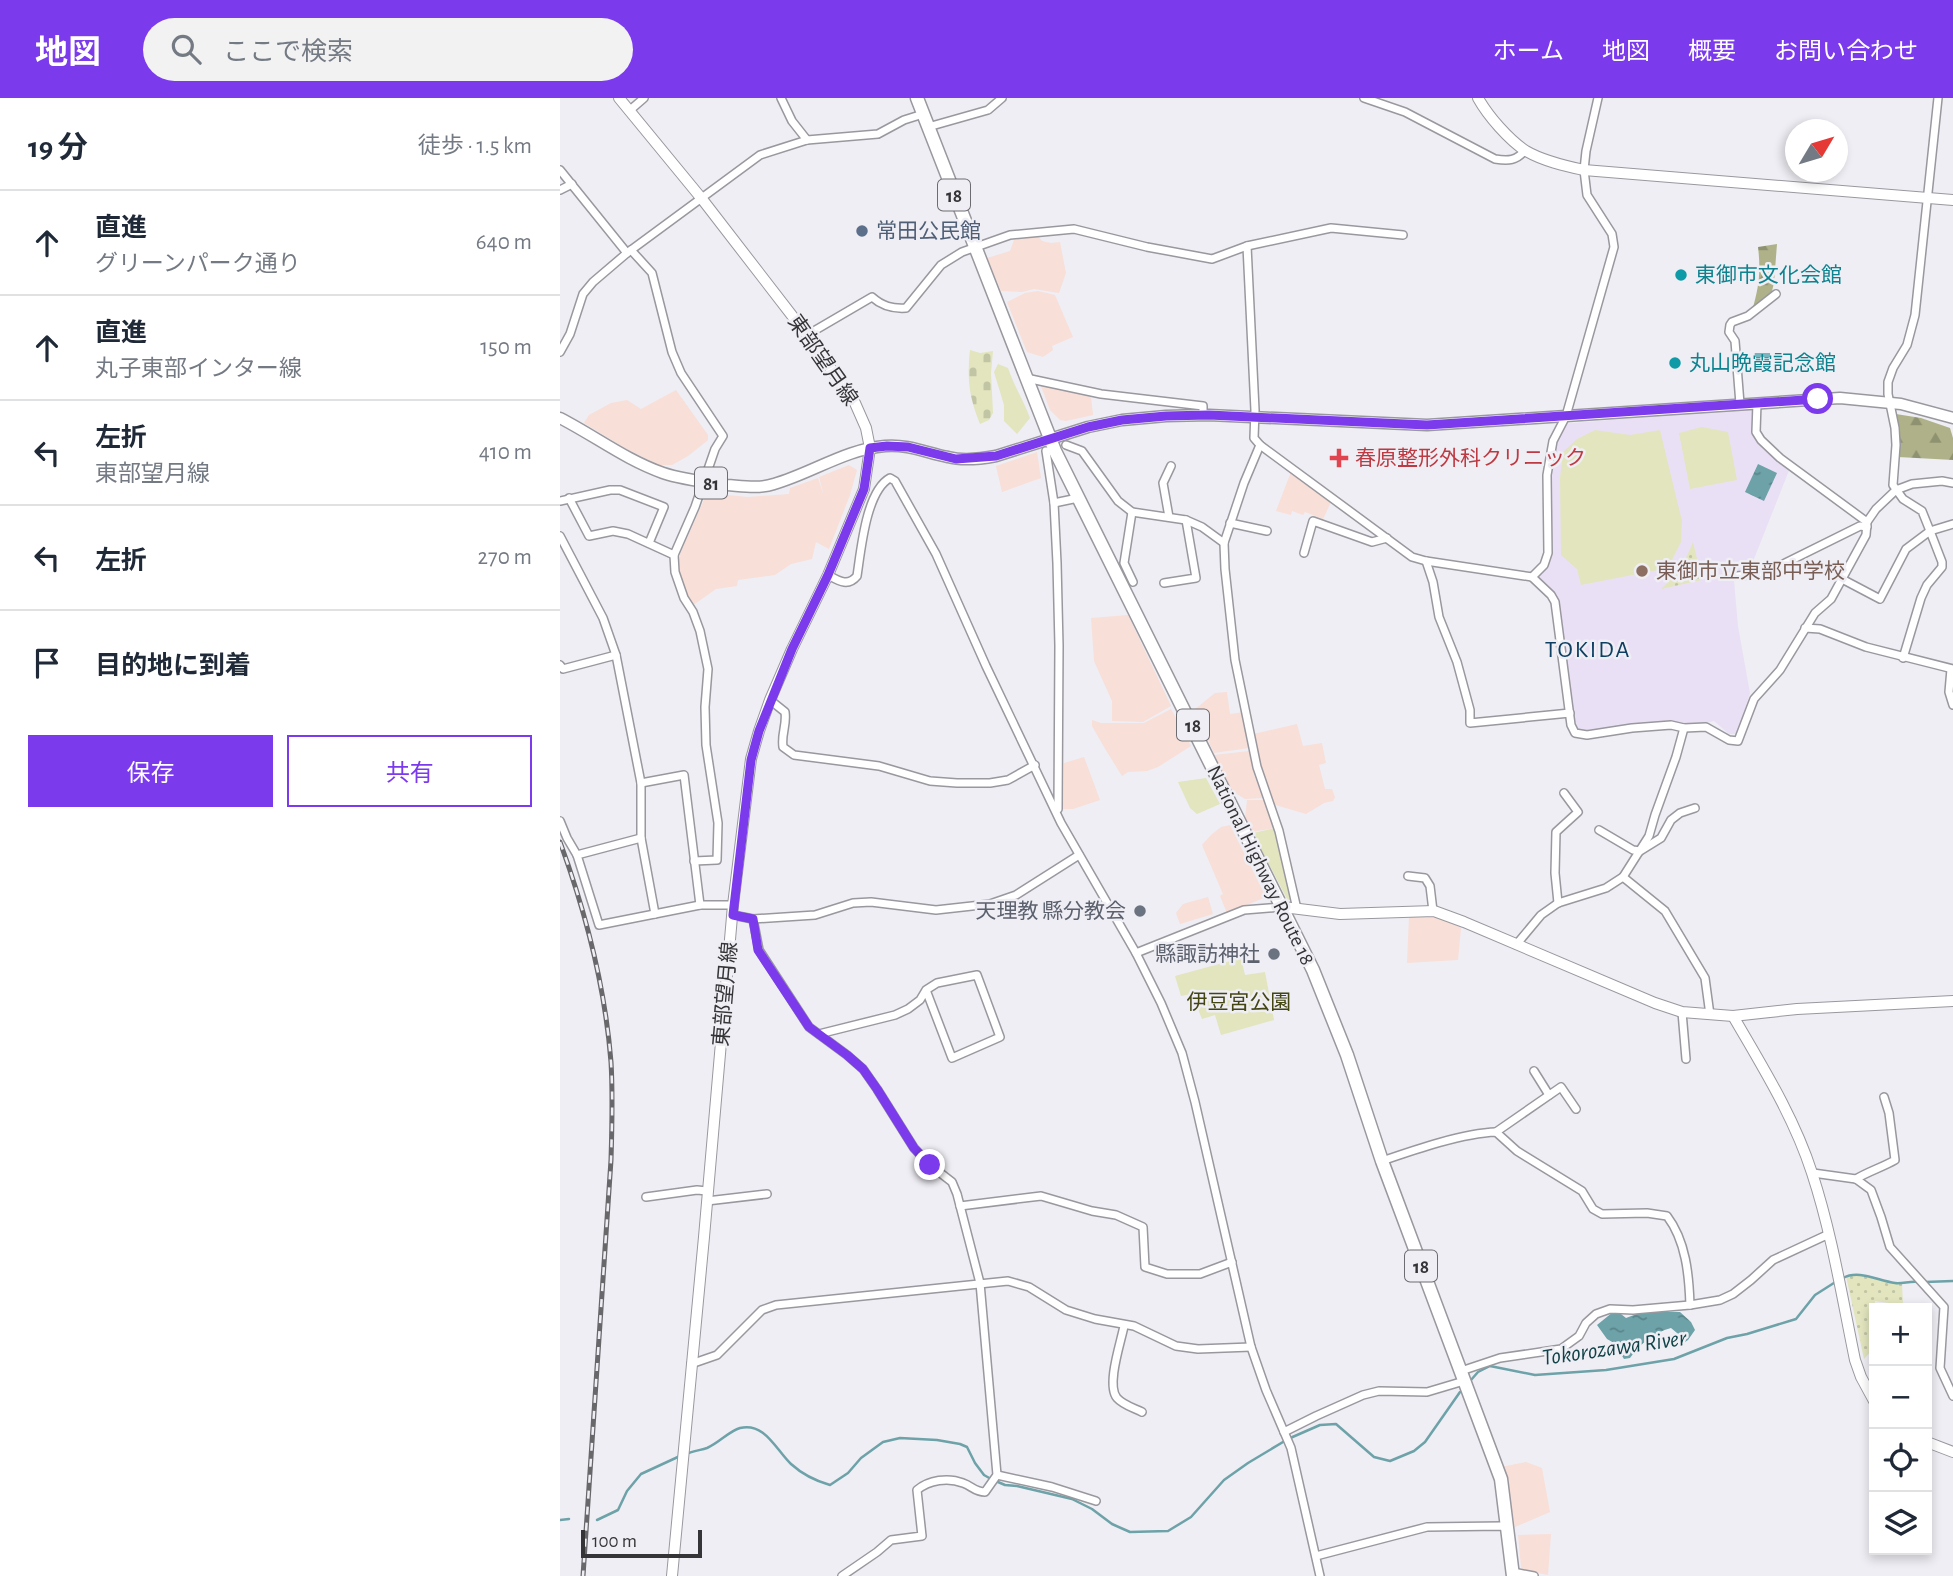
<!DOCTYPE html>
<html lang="ja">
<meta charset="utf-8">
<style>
:root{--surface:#fff;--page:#f2f2f3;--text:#1f2937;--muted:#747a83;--line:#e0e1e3;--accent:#7c3aed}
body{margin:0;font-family:"Alegreya Sans","Noto Sans JP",sans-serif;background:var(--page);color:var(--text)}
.controls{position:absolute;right:21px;bottom:21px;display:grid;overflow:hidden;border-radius:0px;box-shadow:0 4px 10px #0003}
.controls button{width:63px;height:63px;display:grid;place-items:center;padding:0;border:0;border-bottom:2px solid var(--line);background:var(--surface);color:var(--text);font:35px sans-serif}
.compass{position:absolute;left:1225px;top:21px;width:63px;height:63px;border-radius:50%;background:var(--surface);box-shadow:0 4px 10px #0003;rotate:52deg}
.scale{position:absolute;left:21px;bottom:18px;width:121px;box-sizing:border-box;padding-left:7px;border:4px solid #353537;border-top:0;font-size:19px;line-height:24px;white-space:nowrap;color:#353537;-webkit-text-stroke:5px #efeef4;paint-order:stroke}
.stop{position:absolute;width:21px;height:21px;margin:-16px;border:5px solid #7c3aed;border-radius:50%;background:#fff}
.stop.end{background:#7c3aed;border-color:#fff;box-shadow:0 2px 7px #0008}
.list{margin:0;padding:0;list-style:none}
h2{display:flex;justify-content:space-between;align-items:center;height:91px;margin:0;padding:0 28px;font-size:30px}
h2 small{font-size:23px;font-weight:400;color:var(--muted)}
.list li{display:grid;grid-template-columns:46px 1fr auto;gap:21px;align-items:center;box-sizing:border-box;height:105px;padding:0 28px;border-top:2px solid var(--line)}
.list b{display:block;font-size:26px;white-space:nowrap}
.list p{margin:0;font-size:23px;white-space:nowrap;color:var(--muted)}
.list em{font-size:23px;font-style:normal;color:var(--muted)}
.actions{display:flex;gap:14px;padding:21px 28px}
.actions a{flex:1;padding:16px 0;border:2px solid var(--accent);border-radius:0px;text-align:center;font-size:24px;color:var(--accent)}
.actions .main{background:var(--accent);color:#fff}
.icon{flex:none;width:38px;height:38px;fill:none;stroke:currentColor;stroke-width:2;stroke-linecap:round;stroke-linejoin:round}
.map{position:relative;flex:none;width:1393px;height:1478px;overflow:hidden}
header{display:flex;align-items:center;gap:42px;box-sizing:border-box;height:98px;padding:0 35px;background:var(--accent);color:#fff}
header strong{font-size:33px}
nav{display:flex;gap:38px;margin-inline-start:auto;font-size:24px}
.search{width:490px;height:63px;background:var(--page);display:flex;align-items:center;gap:18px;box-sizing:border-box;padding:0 24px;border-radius:38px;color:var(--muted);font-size:26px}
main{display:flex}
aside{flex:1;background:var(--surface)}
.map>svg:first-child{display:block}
.commercial{fill:#f8dfd8}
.education{fill:#eae0f5}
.green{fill:#e2e5be}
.forest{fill:url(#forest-firs)}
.cemetery{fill:url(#cemetery-stones)}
.garden{fill:url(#garden-dots)}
.water{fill:url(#water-ripples)}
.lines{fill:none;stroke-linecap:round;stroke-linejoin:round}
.stream{stroke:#6ca2a8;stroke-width:2.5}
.street-casing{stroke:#99989e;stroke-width:10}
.secondary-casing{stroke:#99989e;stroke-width:12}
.primary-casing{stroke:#99989e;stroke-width:13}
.highway-casing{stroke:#99989e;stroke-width:15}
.street{stroke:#fff;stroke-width:7}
.secondary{stroke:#fff;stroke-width:10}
.primary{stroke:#fff;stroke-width:10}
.highway{stroke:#fff;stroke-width:12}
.rail-casing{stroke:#68676a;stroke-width:5}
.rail{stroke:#efeef4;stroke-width:2.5;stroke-dasharray:8;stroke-linecap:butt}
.route{stroke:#7c3aed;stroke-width:9}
.service-dot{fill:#5c6f8a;stroke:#efeef4;stroke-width:2.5}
.culture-dot{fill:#0f9aa8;stroke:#efeef4;stroke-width:2.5}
.health-dot{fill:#e0444e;stroke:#efeef4;stroke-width:2.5}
.education-dot{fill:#8d6e63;stroke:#efeef4;stroke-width:2.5}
.worship-dot{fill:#6b7280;stroke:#efeef4;stroke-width:2.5}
.labels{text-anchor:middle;stroke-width:5;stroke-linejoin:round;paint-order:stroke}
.shield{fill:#efeef4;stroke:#6d6c70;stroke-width:2}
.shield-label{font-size:19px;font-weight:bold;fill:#353537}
.service-label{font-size:21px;fill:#4e5e75;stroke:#efeef4;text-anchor:start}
.culture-label{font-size:21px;fill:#0d838f;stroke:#efeef4;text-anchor:start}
.street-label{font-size:21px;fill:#353537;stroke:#efeef4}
.health-label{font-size:21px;fill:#be3a42;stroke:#efeef4;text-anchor:start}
.education-label{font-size:21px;fill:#785e54;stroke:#efeef4;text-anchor:start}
.worship-label{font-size:21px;fill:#5b616d;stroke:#efeef4;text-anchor:end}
.park-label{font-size:21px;fill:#434513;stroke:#efeef4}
.water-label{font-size:23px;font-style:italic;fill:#104348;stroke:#efeef4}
.quarter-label{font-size:24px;letter-spacing:2px;fill:#0e3f63;stroke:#efeef4}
</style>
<header>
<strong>地図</strong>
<div class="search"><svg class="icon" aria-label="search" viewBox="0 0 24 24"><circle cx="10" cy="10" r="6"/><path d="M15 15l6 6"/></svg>ここで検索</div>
<nav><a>ホーム</a><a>地図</a><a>概要</a><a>お問い合わせ</a></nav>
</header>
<main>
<aside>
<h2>19 分<small>徒歩 · 1.5 km</small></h2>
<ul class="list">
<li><svg class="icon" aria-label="ahead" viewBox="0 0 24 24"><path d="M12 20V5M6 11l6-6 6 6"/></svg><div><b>直進</b><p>グリーンパーク通り</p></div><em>640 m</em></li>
<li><svg class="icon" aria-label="ahead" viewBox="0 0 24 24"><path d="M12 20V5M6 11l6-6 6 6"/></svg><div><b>直進</b><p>丸子東部インター線</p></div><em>150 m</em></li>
<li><svg class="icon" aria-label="left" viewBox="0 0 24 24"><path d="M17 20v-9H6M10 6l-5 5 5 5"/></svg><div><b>左折</b><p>東部望月線</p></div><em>410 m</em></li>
<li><svg class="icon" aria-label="left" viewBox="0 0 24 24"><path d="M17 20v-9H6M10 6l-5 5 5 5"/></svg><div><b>左折</b></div><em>270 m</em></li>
<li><svg class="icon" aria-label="arrive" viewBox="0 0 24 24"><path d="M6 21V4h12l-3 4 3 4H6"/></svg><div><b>目的地に到着</b></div></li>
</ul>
<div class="actions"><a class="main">保存</a><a>共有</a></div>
</aside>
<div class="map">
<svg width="1393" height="1478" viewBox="0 0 1393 1478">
<defs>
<pattern id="forest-firs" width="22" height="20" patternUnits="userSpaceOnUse" patternTransform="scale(1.75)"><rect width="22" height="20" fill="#afb288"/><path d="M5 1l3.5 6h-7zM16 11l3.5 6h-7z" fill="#8f9270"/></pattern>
<pattern id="cemetery-stones" width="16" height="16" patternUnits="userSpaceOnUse" patternTransform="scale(1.75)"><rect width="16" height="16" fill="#e2e5be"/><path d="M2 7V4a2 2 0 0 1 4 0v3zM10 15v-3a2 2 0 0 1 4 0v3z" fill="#c2c5a4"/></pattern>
<pattern id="garden-dots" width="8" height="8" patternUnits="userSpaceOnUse" patternTransform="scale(1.75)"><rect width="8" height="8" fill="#e2e5be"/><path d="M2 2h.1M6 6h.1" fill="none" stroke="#c2c5a4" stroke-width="1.8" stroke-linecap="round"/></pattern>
<pattern id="water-ripples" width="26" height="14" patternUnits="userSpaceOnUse" patternTransform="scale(1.75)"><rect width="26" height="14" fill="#6ca2a8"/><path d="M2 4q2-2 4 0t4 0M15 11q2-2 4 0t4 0" fill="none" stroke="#5a858a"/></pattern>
</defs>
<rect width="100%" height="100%" fill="#efeef4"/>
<!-- commercial -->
<g class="commercial">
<polygon points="477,137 482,143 491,145 500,144 506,175 499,195 474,191 462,194 441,193 427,160 450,153 454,142"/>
<polygon points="478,193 495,197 513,239 492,248 493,252 483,259 467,254 447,204 465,195"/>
<polygon points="483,286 531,299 533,317 506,323 500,322 490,312 481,288"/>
<polygon points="116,292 148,337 148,342 128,358 112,367 99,367 63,349 24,325 29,317 51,305 67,302 81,311"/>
<polygon points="477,354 481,380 442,394 436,368"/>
<polygon points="289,367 297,372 290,397 269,451 256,444 252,461 231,466 215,477 178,482 177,488 156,491 132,508 127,500 119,474 119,462 120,456 147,395 188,399 229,396 230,390 258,380 264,398 259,379"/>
<polygon points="731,374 771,404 763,421 745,414 743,417 732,413 731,417 716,413"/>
<polygon points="568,517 611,608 583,624 552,623 552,603 534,563 531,520"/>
<polygon points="667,594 670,616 684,614 689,650 654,655 634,612 655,595"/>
<polygon points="611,611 631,648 598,669 587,673 568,674 562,678 544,649 532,628 532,622 541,625 584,625"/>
<polygon points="737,626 743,648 762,645 766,665 759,667 765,691 772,691 775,699 773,703 764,705 746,716 712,706 700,668 693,636"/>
<polygon points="689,653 694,677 703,700 685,701 672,693 654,657"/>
<polygon points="524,659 540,702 513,711 503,711 504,665"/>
<polygon points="687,702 705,702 715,730 692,734 685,720"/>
<polygon points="670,727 706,799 667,815 660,798 663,796 642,747 651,737 661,729"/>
<polygon points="648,799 653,816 620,826 616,815 623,806"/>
<polygon points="849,818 881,820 901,830 898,862 847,865"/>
<polygon points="966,1364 982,1370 990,1414 955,1429 941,1369"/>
<polygon points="991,1436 988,1477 963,1472 961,1469 958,1437"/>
</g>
<!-- education -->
<polygon class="education" points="1195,310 1195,334 1230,370 1194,461 1180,480 1174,482 1178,528 1190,595 1183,617 1184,630 1178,636 1169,636 1154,623 1124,630 1111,627 1015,635 995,504 972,479 988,455 987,377 1001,326"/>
<!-- green -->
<g class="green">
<path d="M438 266 448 270C454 288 464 303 470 320L457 336 444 323V307L434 274Z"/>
<polygon points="1142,329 1168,334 1177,382 1130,391 1119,335"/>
<polygon points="1035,332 1070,337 1100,332 1122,423 1121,444 1108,470 1021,487 1017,471 1001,457 1000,380 1003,354 1017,341"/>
<polygon points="646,680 660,706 637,716 630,710 618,684"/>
<polygon points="715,730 732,803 727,801 693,735"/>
<polygon points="681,860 685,877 705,874 714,922 661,937 655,917 642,921 632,896 621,898 615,878"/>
</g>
<!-- forest -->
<g class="forest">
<path d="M1217 146 1214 185 1211 197 1192 213C1199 189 1201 174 1198 149Z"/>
<polygon points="1336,316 1361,320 1390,330 1393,340 1393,362 1338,359"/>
</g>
<!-- cemetery -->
<path class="cemetery" d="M410 252 420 255 433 253 431 275 433 315 429 322 420 326C409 298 407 281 410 252Z"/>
<!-- garden -->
<g class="garden">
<path d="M1133 444 1142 482 1101 491C1117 477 1125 464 1133 444Z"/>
<polygon points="1286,1178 1306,1178 1336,1185 1342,1185 1343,1207 1315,1203 1312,1252 1304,1261"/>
</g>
<!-- water -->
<g class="water">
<polygon points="1198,366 1217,375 1204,403 1185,394"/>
<path d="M1053 1214 1061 1216 1066 1220 1082 1214H1120L1131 1224 1135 1232 1128 1242 1122 1246 1117 1235 1111 1230C1093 1235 1081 1245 1070 1260L1064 1261 1054 1245 1047 1241 1037 1227Z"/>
</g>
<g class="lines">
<!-- stream -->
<g class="stream">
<path d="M1283 1180C1299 1171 1318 1183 1335 1185 1342 1186 1350 1183 1358 1184"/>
<polyline points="1365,1184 1393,1183"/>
<polyline points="911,1282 918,1274 930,1268 975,1277 1046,1272 1114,1261 1167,1240 1187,1236 1236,1221 1255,1197 1277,1183"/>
<path d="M126 1356C133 1353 141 1352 147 1350 159 1345 169 1333 180 1330 205 1324 216 1352 231 1366 242 1376 256 1383 270 1387L288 1375 301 1360 323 1344 340 1340 377 1342 400 1346 407 1349 415 1365 424 1377 431 1381 445 1387 457 1388 512 1401 532 1411 552 1426 570 1434 608 1433 631 1419 664 1382 688 1365 728 1341 760 1327 776 1326 814 1359 830 1363 854 1353 865 1344 900 1294"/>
<polyline points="0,1422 9,1421"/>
<polyline points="37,1422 58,1412 67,1393 81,1376 120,1358"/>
</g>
<!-- street casing -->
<g class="street-casing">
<g id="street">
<polyline points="221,0 232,23 247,42"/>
<path d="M804 0 845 14 935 61C948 63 957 63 965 52"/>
<polyline points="1378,0 1355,217 1347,247 1333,270 1328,284 1328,296 1335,330 1336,347 1333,387 1343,401 1362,413 1370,433 1393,426"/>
<polyline points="69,13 84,0"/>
<polyline points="368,29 428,12 442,0"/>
<polyline points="0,72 67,155"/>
<polyline points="0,92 12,86"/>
<polyline points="687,148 695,312 694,340 700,347 852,459 866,463 972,479 991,497 995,504 1011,627 1015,635 1027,637 1072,630 1111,627 1124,630 1146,629 1169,642 1178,643 1194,601 1220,572 1255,515 1271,501 1306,437 1307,424 1316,411 1336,392 1352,386 1382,383 1393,385"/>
<polyline points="71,152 92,175 112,254 121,275 163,338 155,351 135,409 114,457 115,474 124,500 133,514 140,533 148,571 145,609 146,647 158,725 157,762 134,763"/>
<path d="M247 237 312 199C322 208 332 211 346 210L381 167 402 154 450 137 514 131 587 149 652 161 687 148 771 130 843 137"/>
<polyline points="0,254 10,236 23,196 33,184 67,155 200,57 247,42 318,36 344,22 363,16"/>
<polyline points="466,280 541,296 643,308 643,318"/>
<polyline points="1197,305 1196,334 1201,342 1220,360 1307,424"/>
<polyline points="1180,306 1175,243 1169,234 1170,227 1172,224 1188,218 1216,196"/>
<polyline points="506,347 522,353 558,403 572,414 626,422 642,429 664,445"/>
<polyline points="700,347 684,385 664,445 665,471 675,562 697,669 719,733 737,811"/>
<polyline points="486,353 494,405 497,465 499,548 498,711"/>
<polyline points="9,400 29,438 53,433 68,436 114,457"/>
<polyline points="0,403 50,392 60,392 104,409 89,445"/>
<polyline points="494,405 518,400"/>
<polyline points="572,414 564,465 573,484"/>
<polyline points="609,419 603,385 611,368"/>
<polyline points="670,425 707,433"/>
<polyline points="0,438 43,520 56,557 81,685 81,740 95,816"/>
<polyline points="744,455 753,423 812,444 827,440"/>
<polyline points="866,463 873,484 879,519 897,564 910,612 910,625 1010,615"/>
<path d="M268 477C279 483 288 489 297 478 301 452 306 393 330 380L335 383 376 456 426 568 501 725 576 855 601 905 622 955 635 1004 691 1249 706 1292 731 1350 760 1478"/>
<polyline points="1177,478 1205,475 1300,428 1307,429"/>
<polyline points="972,479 984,467 988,455 987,377 993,343 1006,318 1054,149 1052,136 1027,97 1024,72 1026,53 1038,0"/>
<polyline points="1282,481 1320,501 1346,451 1370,433 1382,464 1382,469 1367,487 1361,500 1343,560"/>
<polyline points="604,485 636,480 626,422"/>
<polyline points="1245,530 1260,531 1306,549 1393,571"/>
<polyline points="0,567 3,571 56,557"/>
<polyline points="1391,571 1389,594 1393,607"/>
<path d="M210 602 225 614C227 628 221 635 223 649L234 657 319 668 370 683 397 685H430L448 682 475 667"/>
<polyline points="81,685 124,677 140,807"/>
<polyline points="0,723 7,740 17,757"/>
<polyline points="1039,732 1073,752 1080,753 1101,740 1111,722 1120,715 1135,710"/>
<polyline points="81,740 17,757 39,827 140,807 173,807"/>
<polyline points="848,778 865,780 870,788 873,813"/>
<polyline points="1063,779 1105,813 1145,880 1150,917"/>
<polyline points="998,805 995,775 996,734 1018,714 1004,695"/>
<polyline points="173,817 193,821 255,817 293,805 311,804 376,812 430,806 456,797 519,757"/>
<path d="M193 821 199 852 249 929 287 957 303 971 317 991 354 1050 370 1067 392 1084 397 1096 420 1185 437 1377 425 1394C415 1394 412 1388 403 1385 388 1379 369 1382 357 1392L362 1438 331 1442 317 1454 282 1478"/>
<polyline points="956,847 981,817 998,805 1046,790 1063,779 1089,738 1095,717 1116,659 1124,630"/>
<polyline points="576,855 684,812 721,809"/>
<polyline points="1122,914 1126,961"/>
<polyline points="259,936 335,917 348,911 360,902 366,892 377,885 417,877 440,939 392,960 366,892"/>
<polyline points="974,973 989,997"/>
<polyline points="936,1034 1001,989 1016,1011"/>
<path d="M822 1063C854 1052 903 1035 936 1034L957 1053 1022 1093 1033 1111 1042 1116 1087 1115 1107 1118C1126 1143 1129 1177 1130 1207"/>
<polyline points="1253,1075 1296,1081 1311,1092 1321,1119 1330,1149 1384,1209 1380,1270 1393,1298"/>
<path d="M1296 1081C1307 1074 1323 1069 1335 1062L1329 1015 1324 999"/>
<polyline points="86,1099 137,1092 147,1093"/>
<polyline points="147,1103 207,1096"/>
<polyline points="400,1108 481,1098 532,1113 556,1117 583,1129 585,1169 607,1176 640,1176 672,1164"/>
<path d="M564 1228C561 1244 546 1287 557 1300 563 1307 574 1310 582 1314"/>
<polyline points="131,1266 157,1257 202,1212 216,1207 448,1183 469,1189 506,1212 535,1221 574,1228 616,1248 638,1251 691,1249"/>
<polyline points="901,1273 940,1260 1001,1251 1019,1238 1026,1225 1036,1216 1050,1211 1073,1212 1130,1207 1160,1202 1173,1196 1191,1182 1213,1162 1269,1136"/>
<polyline points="724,1334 756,1318 803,1297 819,1293 867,1294 904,1283"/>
<polyline points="437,1377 492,1389 536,1403"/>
<polyline points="756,1458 867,1429 942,1428 946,1431"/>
<polyline points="953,1474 974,1478"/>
</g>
</g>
<!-- secondary casing -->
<g class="secondary-casing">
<g id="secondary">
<polyline points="59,0 142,101 247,237 295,305 306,330 310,350 304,391 268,477 232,551 210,602 199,633 191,661 173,807 144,1139 112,1478"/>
<path d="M918 0C928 18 949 42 966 53 983 63 1005 68 1024 72L1393 102"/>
<polyline points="723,809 780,816 874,813 904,824 1095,905 1122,914 1173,918 1237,911 1393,903"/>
<path d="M1173 918C1202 968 1234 1019 1252 1075 1272 1136 1282 1199 1295 1262L1301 1279 1314 1303"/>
<polyline points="1367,1344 1393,1354"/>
</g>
</g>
<!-- primary casing -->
<g class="primary-casing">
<path id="primary" d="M0 320C35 338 66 362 103 375 124 382 146 384 167 387 182 388 199 391 214 386 252 375 286 351 325 348 348 346 367 355 388 359 403 363 420 361 436 358L528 329 562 322 606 318 649 317 867 327 1280 300 1341 306 1393 320"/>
</g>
<!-- highway casing -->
<g class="highway-casing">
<polyline id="highway" points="357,0 495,353 753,872 787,957 822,1063 941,1381 953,1478"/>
</g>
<!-- street -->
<use href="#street" class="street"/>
<!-- secondary -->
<use href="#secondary" class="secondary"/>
<!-- primary -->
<use href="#primary" class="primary"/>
<!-- highway -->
<use href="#highway" class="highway"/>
<!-- rail casing -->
<g class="rail-casing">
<path id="rail" d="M0 744C26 815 45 888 51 964 53 997 52 1029 51 1062L23 1478"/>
</g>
<!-- rail -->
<use href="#rail" class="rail"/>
</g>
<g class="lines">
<!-- route -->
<polyline class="route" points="370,1067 354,1050 317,991 303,971 287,957 249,929 198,852 193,821 173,817 191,662 199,633 232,551 268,477 304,391 310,350 327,348 348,349 396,361 436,358 528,329 562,322 606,318 649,317 867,327 1258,301"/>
</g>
<!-- markers -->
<circle class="service-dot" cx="302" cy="133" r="7"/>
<g class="culture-dot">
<circle cx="1121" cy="177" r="7"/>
<circle cx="1115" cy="265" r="7"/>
</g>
<path class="health-dot" d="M775.5 349.5h7v7h7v7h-7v7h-7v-7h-7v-7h7z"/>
<circle class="education-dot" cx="1082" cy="473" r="7"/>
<g class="worship-dot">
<circle cx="580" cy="813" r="7"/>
<circle cx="714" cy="856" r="7"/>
</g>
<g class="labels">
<!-- shield labels -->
<g class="shield">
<rect x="378" y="81.5" width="32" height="31" rx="5"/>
<rect x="135" y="369.5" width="32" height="31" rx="5"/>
<rect x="617" y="611.5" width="32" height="31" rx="5"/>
<rect x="845" y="1152.5" width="32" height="31" rx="5"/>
</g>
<g class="shield-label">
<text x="394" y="104">18</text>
<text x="151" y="392">81</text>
<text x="633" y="634">18</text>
<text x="861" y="1175">18</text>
</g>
<!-- service labels -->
<g class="service-label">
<text x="316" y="140">常田公民館</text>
</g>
<!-- culture labels -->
<g class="culture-label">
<text x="1135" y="184">東御市文化会館</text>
<text x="1129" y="272">丸山晩霞記念館</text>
</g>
<!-- street labels -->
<g class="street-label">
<text transform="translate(263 262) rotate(55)" y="7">東部望月線</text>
<text transform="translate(701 767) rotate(64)" y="7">National Highway Route 18</text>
<text transform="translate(165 896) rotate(-85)" y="7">東部望月線</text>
</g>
<!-- health labels -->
<g class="health-label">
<text x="795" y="367">春原整形外科クリニック</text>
</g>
<!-- education labels -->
<g class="education-label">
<text x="1096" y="480">東御市立東部中学校</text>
</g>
<!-- worship labels -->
<g class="worship-label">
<text x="566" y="820">天理教 縣分教会</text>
<text x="700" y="863">縣諏訪神社</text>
</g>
<!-- park labels -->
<g class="park-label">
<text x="679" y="911">伊豆宮公園</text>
</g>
<!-- water labels -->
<g class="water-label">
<text transform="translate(1054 1249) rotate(-8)" y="8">Tokorozawa River</text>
</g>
<!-- quarter labels -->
<g class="quarter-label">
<text x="1028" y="559">TOKIDA</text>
</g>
</g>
</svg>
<div class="controls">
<button>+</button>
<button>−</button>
<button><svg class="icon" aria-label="locate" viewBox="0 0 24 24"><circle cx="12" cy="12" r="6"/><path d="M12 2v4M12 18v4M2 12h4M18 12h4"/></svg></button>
<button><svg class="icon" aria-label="layers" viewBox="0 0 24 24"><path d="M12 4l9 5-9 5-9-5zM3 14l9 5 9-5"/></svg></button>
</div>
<svg class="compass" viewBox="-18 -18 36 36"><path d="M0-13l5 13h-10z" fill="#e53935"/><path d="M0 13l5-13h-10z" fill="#747a83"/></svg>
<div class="scale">100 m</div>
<div class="stop" style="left:1258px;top:301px"></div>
<div class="stop end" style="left:370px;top:1067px"></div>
</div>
</main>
